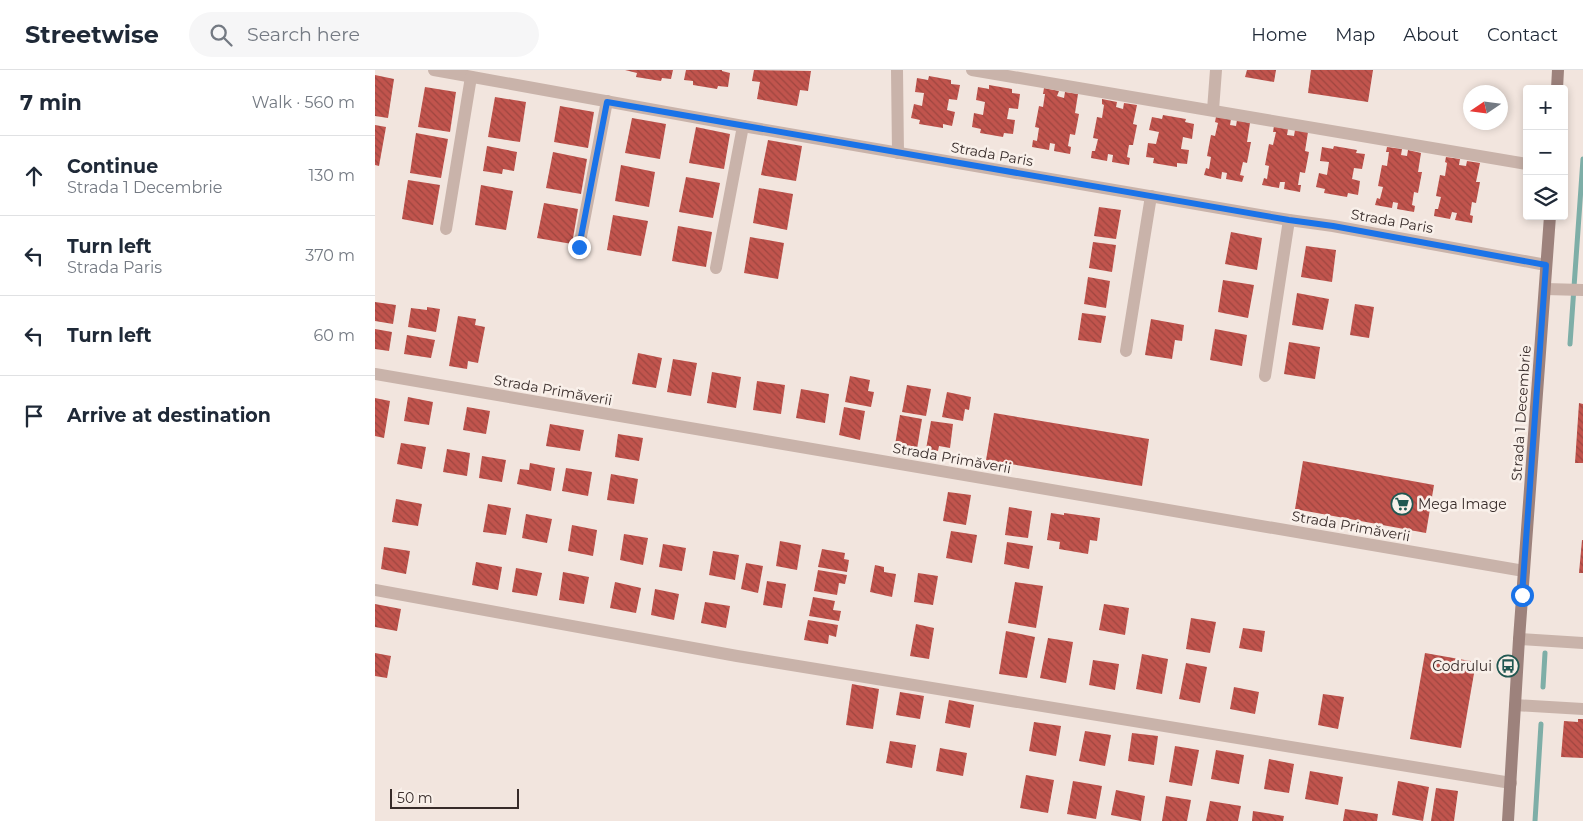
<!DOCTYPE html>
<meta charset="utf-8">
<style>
:root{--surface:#fff;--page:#f6f6f7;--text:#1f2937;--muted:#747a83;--line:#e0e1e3}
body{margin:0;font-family:Montserrat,sans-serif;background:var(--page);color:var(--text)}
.controls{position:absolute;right:15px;top:15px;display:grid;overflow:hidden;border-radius:5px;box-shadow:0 2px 8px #0003}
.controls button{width:45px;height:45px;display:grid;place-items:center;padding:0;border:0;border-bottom:1px solid var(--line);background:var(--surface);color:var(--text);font:25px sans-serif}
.compass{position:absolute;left:1088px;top:15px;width:45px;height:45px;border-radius:50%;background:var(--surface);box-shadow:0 2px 8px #0003;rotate:257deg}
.scale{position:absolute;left:15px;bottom:12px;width:129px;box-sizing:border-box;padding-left:5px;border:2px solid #372b29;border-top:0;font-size:14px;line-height:18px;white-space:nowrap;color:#372b29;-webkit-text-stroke:4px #f9f0ea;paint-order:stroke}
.stop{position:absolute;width:15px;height:15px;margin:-11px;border:4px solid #1a73e8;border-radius:50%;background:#fff}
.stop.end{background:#1a73e8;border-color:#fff;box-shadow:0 1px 5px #0008}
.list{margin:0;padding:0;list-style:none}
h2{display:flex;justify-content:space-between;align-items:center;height:65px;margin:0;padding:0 20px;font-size:21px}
h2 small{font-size:16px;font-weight:400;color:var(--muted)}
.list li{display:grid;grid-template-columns:32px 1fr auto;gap:15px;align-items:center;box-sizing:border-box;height:80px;padding:0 20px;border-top:1px solid var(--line)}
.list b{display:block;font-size:19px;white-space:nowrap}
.list p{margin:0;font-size:16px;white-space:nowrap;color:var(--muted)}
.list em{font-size:16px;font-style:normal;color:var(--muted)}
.icon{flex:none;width:28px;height:28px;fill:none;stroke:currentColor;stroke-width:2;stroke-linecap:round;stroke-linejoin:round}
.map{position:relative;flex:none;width:1208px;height:751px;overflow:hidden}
header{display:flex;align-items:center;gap:30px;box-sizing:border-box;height:70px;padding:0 25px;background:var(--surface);border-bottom:1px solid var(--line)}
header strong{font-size:24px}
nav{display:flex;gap:28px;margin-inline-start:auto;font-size:18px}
.search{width:350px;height:45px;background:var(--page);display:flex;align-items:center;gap:12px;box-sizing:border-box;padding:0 18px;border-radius:28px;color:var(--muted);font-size:19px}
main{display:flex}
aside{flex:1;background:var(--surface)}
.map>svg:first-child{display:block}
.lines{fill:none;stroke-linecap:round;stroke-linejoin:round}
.stream{stroke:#7eaea7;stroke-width:5}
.building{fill:url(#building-back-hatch)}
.minor{stroke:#c9b3aa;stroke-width:12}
.secondary{stroke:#9d827c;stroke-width:12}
.route{stroke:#1a73e8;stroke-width:6}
.labels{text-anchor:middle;stroke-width:5;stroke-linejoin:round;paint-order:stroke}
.street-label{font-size:14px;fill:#372b29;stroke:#f9f0ea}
.poi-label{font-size:14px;fill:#372b29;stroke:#f9f0ea;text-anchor:start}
</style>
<header>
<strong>Streetwise</strong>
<div class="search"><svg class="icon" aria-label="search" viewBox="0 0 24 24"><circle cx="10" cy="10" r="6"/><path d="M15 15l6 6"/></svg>Search here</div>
<nav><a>Home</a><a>Map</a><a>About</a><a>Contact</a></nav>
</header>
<main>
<aside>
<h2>7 min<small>Walk · 560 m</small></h2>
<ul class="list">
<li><svg class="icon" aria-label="ahead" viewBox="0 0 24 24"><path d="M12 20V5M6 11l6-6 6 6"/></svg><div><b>Continue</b><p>Strada 1 Decembrie</p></div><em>130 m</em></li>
<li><svg class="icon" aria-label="left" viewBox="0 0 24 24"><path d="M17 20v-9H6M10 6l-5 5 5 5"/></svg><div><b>Turn left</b><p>Strada Paris</p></div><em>370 m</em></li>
<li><svg class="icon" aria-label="left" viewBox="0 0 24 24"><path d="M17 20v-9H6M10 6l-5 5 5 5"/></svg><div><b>Turn left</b></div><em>60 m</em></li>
<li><svg class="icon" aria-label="arrive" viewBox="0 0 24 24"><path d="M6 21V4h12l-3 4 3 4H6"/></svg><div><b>Arrive at destination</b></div></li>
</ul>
</aside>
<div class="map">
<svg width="1208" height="751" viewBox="0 0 1208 751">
<defs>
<pattern id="building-back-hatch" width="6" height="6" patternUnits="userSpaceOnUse" patternTransform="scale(1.25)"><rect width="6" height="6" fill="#c1544d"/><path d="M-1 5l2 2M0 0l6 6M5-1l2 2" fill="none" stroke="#9e4640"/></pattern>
</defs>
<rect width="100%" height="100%" fill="#f2e5de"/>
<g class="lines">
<!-- stream -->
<g class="stream">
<polyline points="1195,274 1208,89"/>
<polyline points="1168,617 1170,583"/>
<polyline points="1160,751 1166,654"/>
</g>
</g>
<!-- building -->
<g class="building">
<polygon points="250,0 298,0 296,9 287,8 286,11 261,7 262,3"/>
<polygon points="311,0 347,0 347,1 355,3 353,17 343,16 342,19 318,15 318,11 309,10"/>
<polygon points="379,0 436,1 433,21 425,20 422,36 382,29 385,12 377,11"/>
<polygon points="872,0 901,0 899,12 870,7"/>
<polygon points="936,0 998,0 993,32 933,23"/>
<polygon points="0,5 19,9 13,48 0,46"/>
<polygon points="554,6 576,10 576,14 585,15 582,30 574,29 572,40 580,42 577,56 568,54 568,58 544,54 545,50 536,48 539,34 547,36 549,23 540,22 542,8 553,10"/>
<polygon points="614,15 637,19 637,23 645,24 643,39 634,38 632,49 640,50 638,64 629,63 628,67 605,63 606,59 597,57 599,43 608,45 610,32 601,30 603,17 614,19"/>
<polygon points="50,17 81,22 75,62 43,57"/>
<polygon points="669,18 684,21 682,26 689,28 690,22 703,24 700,43 704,44 700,65 695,64 693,76 696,77 695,84 679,81 680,74 675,73 674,80 657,77 658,70 662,71 664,58 660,57 664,36 668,37 670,24 668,24"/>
<polygon points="120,27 151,32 145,72 113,67"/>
<polygon points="727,29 742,32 741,37 748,39 749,33 762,35 758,54 762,55 758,75 754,75 752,87 755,88 754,95 737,92 738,85 733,84 732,91 716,88 717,81 720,81 723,69 718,68 722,47 727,48 729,35 727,34"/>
<polygon points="185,36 219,42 213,78 179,72"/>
<polygon points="788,45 811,49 810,52 819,54 817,69 808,67 806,79 814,80 812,94 802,93 802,97 778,93 779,88 771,87 773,73 781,74 784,62 774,60 777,47 787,49"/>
<polygon points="841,47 856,49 855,55 861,56 862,50 875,53 872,72 876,72 872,93 868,92 865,105 869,106 867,112 851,109 852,103 847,102 846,109 829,105 831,98 834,99 836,87 832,86 836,65 840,66 843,53 840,52"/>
<polygon points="257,48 291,54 285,89 250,83"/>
<polygon points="0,55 11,57 4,96 0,95"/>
<polygon points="899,56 913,59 912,65 919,66 920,60 933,62 930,81 934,82 930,103 925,102 923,115 926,115 925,122 909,119 910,112 905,112 904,118 887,115 889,108 892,109 894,96 890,95 894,74 898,75 901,62 898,62"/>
<polygon points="321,57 355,64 349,99 314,93"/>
<polygon points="41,63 73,69 66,108 35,103"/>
<polygon points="393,70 427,76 421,111 386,105"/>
<polygon points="112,76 142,82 139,101 128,99 127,104 108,101"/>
<polygon points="959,76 982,80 981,83 990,84 987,99 979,98 977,109 985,111 983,125 973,123 972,127 949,123 950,119 941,117 944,103 952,105 954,92 945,91 947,77 958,79"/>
<polygon points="1012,77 1027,79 1026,85 1032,86 1033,80 1046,83 1043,102 1047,102 1043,123 1039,122 1037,135 1040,136 1039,142 1022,139 1023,133 1018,132 1017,138 1000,135 1002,128 1005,129 1008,117 1003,116 1007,95 1012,96 1014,82 1011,82"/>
<polygon points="178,82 212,89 206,124 171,118"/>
<polygon points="1071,87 1085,89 1084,95 1091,96 1092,91 1105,93 1101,112 1105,112 1101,133 1097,132 1095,145 1098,146 1097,153 1080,150 1082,143 1077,142 1075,149 1059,146 1060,139 1063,139 1066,127 1061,126 1065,105 1070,106 1072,93 1070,92"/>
<polygon points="246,95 280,102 274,137 240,131"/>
<polygon points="311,107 345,113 338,148 304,142"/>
<polygon points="33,110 65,115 58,155 27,149"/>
<polygon points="106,115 138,121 131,160 100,155"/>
<polygon points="384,118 418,124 412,160 378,153"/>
<polygon points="169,133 203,139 197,174 162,168"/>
<polygon points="724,137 746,140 741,169 719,166"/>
<polygon points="238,145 273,151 266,186 232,180"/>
<polygon points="303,156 337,162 331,197 297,191"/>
<polygon points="856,162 887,168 882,200 850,194"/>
<polygon points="375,167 409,173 403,209 369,203"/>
<polygon points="718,172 741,175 737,202 714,198"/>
<polygon points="931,176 961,180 957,212 926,207"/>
<polygon points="713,207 735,211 731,238 709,234"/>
<polygon points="848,210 879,215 873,248 843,242"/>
<polygon points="922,223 954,229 948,260 917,255"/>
<polygon points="0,232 21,235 18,254 0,251"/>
<polygon points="980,234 999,237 994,268 975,265"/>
<polygon points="52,237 65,239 61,262 33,257 36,238 52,240"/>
<polygon points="707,243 731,246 726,273 703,270"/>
<polygon points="83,246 101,249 100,255 110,257 103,293 93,291 92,299 74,296"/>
<polygon points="776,249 809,255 807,271 800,270 797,289 770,285"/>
<polygon points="0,259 17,262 14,281 0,279"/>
<polygon points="840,259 872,265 867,296 835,290"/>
<polygon points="32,265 60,270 56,288 29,284"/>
<polygon points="914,272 945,277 940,309 909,304"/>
<polygon points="263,283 287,288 281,318 257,314"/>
<polygon points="298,289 322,293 316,326 292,322"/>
<polygon points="337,302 366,307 361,338 332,333"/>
<polygon points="475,306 495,310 493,321 499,322 496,337 470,332"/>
<polygon points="382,311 410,315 406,344 378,340"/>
<polygon points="532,315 556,319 551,346 527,342"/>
<polygon points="426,319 454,324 450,353 421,348"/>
<polygon points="572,322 596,327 594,340 590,339 588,351 567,347"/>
<polygon points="33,327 58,332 54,355 29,351"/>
<polygon points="0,328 15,331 9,368 0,366"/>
<polygon points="1204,333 1208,334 1208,393 1200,393"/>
<polygon points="92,337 115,341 111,364 88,360"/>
<polygon points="469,337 490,341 485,370 464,365"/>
<polygon points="619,343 774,369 767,416 611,390"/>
<polygon points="525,345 547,349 542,379 520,375"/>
<polygon points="556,351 578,354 575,378 564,376 563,381 551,379"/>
<polygon points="175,354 209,360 205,381 171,376"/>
<polygon points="243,364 268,368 264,391 240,387"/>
<polygon points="26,373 51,377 47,399 22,394"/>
<polygon points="72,379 95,383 92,406 68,402"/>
<polygon points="107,386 131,390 127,412 104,408"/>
<polygon points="928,391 1059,415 1051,463 920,439"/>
<polygon points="155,393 180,398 176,421 142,414 145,399 154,400"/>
<polygon points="191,398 217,402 213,426 187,421"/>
<polygon points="236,404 263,409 259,434 232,430"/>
<polygon points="573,422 596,425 591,455 568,451"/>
<polygon points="21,429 47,434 43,456 17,452"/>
<polygon points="113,434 136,438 131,465 108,462"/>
<polygon points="634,437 657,441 653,468 630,465"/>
<polygon points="676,443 689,445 689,443 725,448 722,471 715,470 713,484 684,479 685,472 672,470"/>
<polygon points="151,444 177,449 172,473 147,468"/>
<polygon points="197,455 222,460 218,486 193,481"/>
<polygon points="576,461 602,465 597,493 571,488"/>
<polygon points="249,464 273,468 268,495 245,490"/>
<polygon points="1207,470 1208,470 1208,503 1204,503"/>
<polygon points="405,471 426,475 422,500 401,496"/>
<polygon points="632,472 658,476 654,499 629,494"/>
<polygon points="288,474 311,478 307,501 284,497"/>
<polygon points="9,477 35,481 31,504 6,499"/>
<polygon points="447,479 470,483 469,489 474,490 472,502 443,497"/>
<polygon points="338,481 364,485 360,510 334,505"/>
<polygon points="101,492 127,497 123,520 97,515"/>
<polygon points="371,493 388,496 383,523 366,519"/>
<polygon points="500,495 509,497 509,502 521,504 517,527 495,522"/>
<polygon points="141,498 167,503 162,526 137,522"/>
<polygon points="443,500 472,505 470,514 464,513 462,525 439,521"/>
<polygon points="188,502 214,507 209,534 184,530"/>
<polygon points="543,503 563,506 558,535 539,532"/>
<polygon points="392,511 411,514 407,538 388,535"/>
<polygon points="240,512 266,518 261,543 235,538"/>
<polygon points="640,512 668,516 661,558 633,553"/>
<polygon points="280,519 304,524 299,550 276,545"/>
<polygon points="438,527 460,531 458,540 466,541 464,551 434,546"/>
<polygon points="330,532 355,536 351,558 326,553"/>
<polygon points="0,534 26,539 22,561 0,557"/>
<polygon points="729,534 754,538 750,565 724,560"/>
<polygon points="816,548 841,552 835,583 811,579"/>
<polygon points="433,550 463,555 461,567 454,565 453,574 429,570"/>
<polygon points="541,554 559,558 554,589 535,586"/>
<polygon points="868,558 890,561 887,582 864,578"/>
<polygon points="631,561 660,567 652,608 624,604"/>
<polygon points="673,568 698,572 691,613 665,608"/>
<polygon points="0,583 16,586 12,608 0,606"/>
<polygon points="1050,583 1101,592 1086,678 1035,669"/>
<polygon points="767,584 793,589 787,624 761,619"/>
<polygon points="718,590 744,594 740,620 714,615"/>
<polygon points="811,593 832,597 825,633 804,629"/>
<polygon points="477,614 504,619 498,659 471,655"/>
<polygon points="859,617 884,622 880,644 855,639"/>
<polygon points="525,622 549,626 545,649 521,645"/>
<polygon points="948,624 969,627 963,659 943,655"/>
<polygon points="574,630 599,635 595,658 570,653"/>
<polygon points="1203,649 1208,649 1208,688 1186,687 1189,651 1203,652"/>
<polygon points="659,652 686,656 681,686 654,681"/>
<polygon points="710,661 736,665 730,696 704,691"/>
<polygon points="757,663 783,666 779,695 753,691"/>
<polygon points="515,671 541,675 537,698 511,693"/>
<polygon points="800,676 824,680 817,716 794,712"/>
<polygon points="565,678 592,683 588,706 561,701"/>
<polygon points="841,680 869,685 864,714 836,709"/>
<polygon points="894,689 919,694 914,723 889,719"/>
<polygon points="935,701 968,707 963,735 930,729"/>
<polygon points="651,705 679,710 673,743 645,738"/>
<polygon points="698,711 727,716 721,749 692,744"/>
<polygon points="1023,711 1054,717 1048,751 1017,745"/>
<polygon points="1061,718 1083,721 1079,751 1056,751"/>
<polygon points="741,720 770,726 766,751 736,745"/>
<polygon points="791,726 816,730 812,751 787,751"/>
<polygon points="835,731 866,736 863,751 831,751"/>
<polygon points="970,739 1003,744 1002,751 968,751"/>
<polygon points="878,741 909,746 908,751 877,751"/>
</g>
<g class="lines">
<!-- minor -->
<g class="minor">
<polyline points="59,0 368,56 914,150 958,156 1171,195"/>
<polyline points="522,0 523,83"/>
<polyline points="597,0 1152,94"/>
<polyline points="838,40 841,0"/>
<polyline points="71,159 96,7"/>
<polyline points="204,177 232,31"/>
<polyline points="341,198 368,56"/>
<polyline points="1170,219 1208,220"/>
<polyline points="751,281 776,126"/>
<polyline points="0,304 1149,501"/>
<polyline points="890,306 914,150"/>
<polyline points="0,520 362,586 1136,713"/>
<polyline points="1144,569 1208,573"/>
<polyline points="1140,635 1208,639"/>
</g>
<!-- secondary -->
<g class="secondary">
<polyline points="1182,19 1183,0"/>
<polyline points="1133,751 1144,569 1175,146"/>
</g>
</g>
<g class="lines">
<!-- route -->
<polyline class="route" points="204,177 232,32 914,150 958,156 1171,195 1147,525"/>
</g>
<!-- icons -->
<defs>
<g id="supermarket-ring" transform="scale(1.125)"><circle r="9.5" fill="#f9f0ea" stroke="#205751" stroke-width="1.5"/><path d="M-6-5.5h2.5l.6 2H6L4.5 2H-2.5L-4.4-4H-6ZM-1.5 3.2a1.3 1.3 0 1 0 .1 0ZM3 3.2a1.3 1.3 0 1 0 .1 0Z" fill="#205751"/></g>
<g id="bus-ring" transform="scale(1.125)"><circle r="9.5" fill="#f9f0ea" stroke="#205751" stroke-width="1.5"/><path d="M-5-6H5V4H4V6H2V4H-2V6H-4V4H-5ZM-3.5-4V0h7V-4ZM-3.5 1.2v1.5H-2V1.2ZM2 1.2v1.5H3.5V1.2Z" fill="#205751"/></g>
</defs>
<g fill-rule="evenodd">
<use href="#supermarket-ring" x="1027" y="434"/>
<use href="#bus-ring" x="1133" y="596"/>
</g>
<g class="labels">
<!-- street labels -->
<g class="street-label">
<text transform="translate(617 84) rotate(10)" y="5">Strada Paris</text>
<text transform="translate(1017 151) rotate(10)" y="5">Strada Paris</text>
<text transform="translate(178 320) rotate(10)" y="5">Strada Primăverii</text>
<text transform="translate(1146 343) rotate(-86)" y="5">Strada 1 Decembrie</text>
<text transform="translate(577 388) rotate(10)" y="5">Strada Primăverii</text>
<text transform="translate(976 456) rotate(10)" y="5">Strada Primăverii</text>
</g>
<!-- poi labels -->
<g class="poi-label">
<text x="1043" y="439">Mega Image</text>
<text x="1117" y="601" text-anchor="end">Codrului</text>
</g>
</g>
</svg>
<div class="controls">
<button>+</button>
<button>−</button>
<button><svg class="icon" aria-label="layers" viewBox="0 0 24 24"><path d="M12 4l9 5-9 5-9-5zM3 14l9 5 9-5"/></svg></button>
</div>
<svg class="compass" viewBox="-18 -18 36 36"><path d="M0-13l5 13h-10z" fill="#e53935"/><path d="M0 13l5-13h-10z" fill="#747a83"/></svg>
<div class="scale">50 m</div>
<div class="stop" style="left:1147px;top:525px"></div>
<div class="stop end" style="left:204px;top:177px"></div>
</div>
</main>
